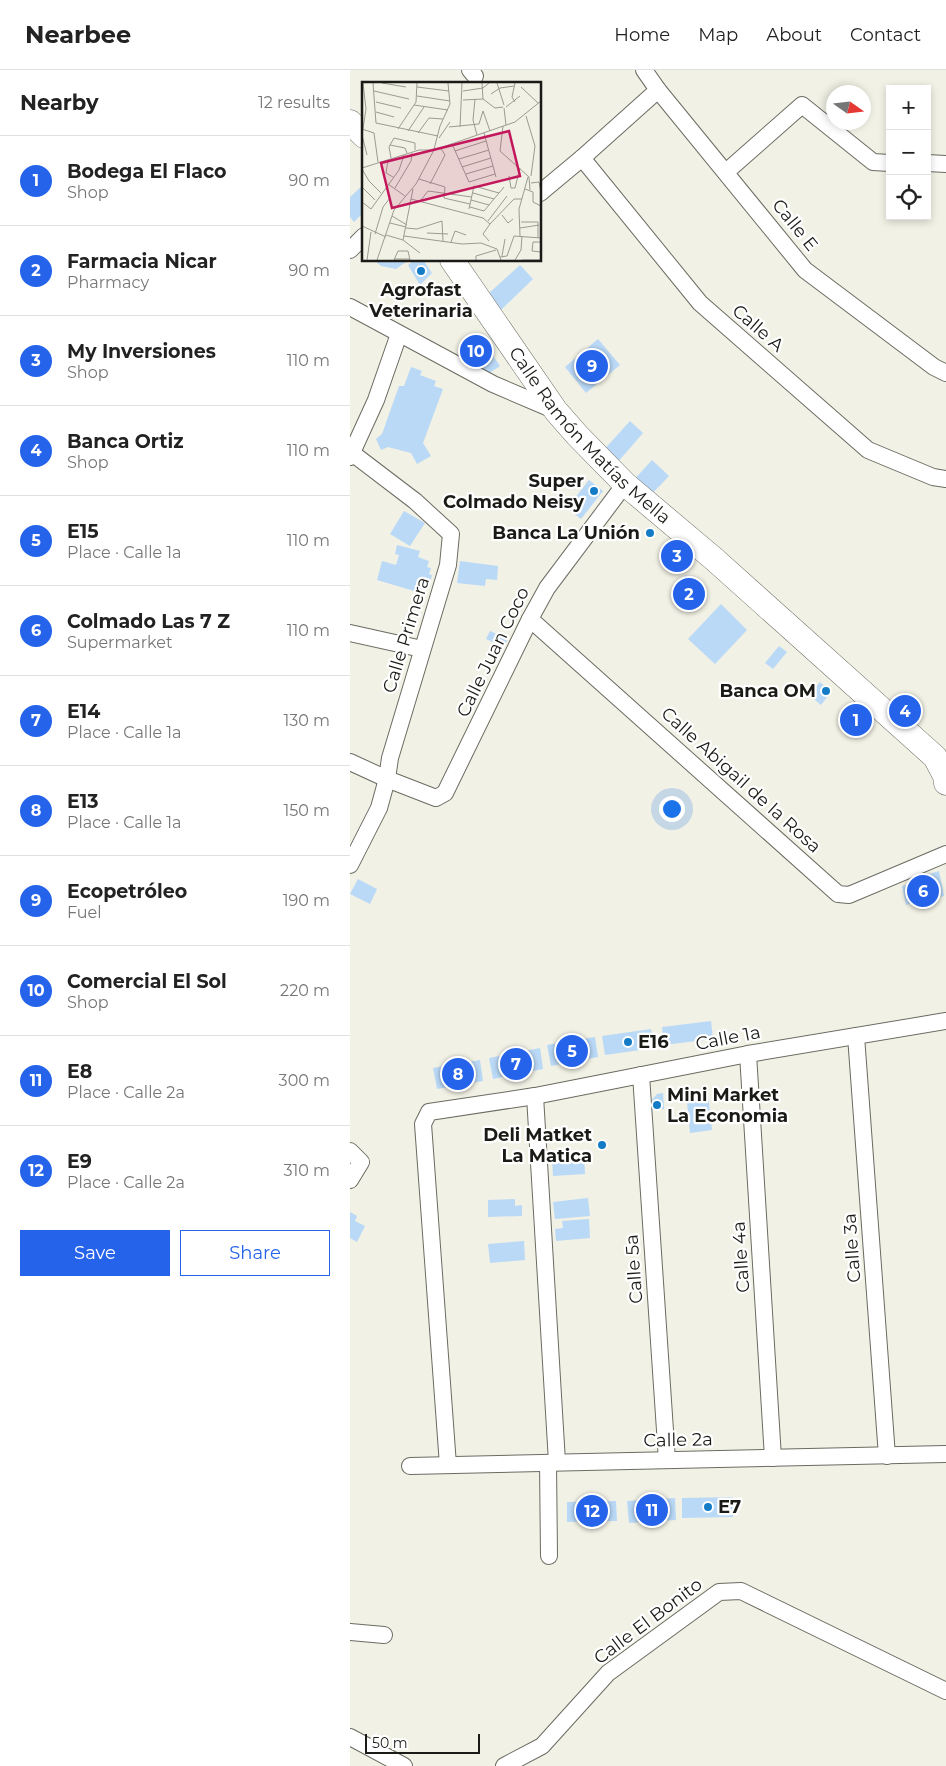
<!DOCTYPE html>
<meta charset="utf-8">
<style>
:root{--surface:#fff;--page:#f2f2f2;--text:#222;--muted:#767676;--line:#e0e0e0;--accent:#2563eb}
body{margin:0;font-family:Montserrat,sans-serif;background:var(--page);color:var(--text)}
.controls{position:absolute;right:15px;top:15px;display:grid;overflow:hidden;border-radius:0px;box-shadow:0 2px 8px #0003}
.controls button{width:45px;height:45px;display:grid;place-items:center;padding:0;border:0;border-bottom:1px solid var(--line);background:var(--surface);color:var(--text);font:25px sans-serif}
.compass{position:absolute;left:476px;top:15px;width:45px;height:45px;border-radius:50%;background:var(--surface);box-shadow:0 2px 8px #0003;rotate:104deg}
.scale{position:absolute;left:15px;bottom:12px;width:115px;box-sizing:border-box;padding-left:5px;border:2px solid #1a1a16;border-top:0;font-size:14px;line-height:18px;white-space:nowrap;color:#1a1a16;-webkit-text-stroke:4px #fff;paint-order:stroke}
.you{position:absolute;left:321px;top:738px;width:18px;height:18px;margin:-12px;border:4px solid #fff;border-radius:50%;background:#1a73e8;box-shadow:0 0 0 8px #1a73e833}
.badge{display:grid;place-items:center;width:32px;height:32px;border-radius:50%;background:var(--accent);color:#fff;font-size:16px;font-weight:700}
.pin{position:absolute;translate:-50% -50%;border:2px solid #fff;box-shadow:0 1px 5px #0006}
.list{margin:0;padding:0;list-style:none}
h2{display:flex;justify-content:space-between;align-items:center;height:65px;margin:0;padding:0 20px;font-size:21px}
h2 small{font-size:16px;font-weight:400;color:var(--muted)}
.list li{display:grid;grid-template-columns:32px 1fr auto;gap:15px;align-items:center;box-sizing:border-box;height:90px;padding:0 20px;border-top:1px solid var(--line)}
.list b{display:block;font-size:19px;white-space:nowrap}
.list p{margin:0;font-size:16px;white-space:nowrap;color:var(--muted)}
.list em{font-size:16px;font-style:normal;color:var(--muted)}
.actions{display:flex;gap:10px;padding:15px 20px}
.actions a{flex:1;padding:11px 0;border:1px solid var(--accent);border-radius:0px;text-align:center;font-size:18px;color:var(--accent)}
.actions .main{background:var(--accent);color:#fff}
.icon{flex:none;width:28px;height:28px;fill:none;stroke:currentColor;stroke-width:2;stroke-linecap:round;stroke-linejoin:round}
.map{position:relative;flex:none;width:596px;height:1696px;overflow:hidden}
header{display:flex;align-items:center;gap:30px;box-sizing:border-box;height:70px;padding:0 25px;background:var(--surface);border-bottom:1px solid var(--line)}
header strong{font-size:24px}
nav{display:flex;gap:28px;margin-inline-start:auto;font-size:18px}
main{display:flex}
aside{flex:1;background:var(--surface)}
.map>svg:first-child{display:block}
.building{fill:#bad9f7}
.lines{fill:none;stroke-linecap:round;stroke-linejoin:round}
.minor-casing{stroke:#6b6b62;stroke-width:18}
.secondary-casing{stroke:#6b6b62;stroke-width:25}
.minor{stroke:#fff;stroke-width:16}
.secondary{stroke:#fff;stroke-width:24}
.poi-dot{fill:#147bc6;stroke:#fff;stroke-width:2}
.labels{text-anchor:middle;stroke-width:4.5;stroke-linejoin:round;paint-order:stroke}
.street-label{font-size:18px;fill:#1a1a16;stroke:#fff}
.poi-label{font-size:18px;font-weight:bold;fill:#1a1a16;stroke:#fff;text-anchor:end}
.inset-road{fill:none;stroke:#9b9b92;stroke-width:1}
.view{fill:#c2185b;fill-opacity:0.15;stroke:#c2185b;stroke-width:2.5}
.inset-edge{fill:none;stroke:#1a1a16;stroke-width:2.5}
</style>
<header>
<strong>Nearbee</strong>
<nav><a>Home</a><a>Map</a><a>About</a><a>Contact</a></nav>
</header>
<main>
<aside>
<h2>Nearby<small>12 results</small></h2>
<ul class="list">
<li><span class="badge">1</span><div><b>Bodega El Flaco</b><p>Shop</p></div><em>90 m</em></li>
<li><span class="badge">2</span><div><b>Farmacia Nicar</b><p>Pharmacy</p></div><em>90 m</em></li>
<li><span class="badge">3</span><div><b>My Inversiones</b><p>Shop</p></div><em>110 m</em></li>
<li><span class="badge">4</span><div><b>Banca Ortiz</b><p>Shop</p></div><em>110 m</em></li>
<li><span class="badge">5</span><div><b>E15</b><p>Place · Calle 1a</p></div><em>110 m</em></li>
<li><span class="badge">6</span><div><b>Colmado Las 7 Z</b><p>Supermarket</p></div><em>110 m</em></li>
<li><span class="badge">7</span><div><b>E14</b><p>Place · Calle 1a</p></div><em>130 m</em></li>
<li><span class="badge">8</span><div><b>E13</b><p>Place · Calle 1a</p></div><em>150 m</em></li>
<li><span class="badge">9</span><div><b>Ecopetróleo</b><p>Fuel</p></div><em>190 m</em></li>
<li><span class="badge">10</span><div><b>Comercial El Sol</b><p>Shop</p></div><em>220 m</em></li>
<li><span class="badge">11</span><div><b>E8</b><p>Place · Calle 2a</p></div><em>300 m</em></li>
<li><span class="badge">12</span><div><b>E9</b><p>Place · Calle 2a</p></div><em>310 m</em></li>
</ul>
<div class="actions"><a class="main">Save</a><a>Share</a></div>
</aside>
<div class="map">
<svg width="596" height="1696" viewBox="0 0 596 1696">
<rect width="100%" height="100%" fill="#f1f1e5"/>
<!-- building -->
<g class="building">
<polygon points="14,114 14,142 4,152 0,147 0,127"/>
<polygon points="24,190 59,190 46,199 31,196"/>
<polygon points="65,190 73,190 82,203 70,215 58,195"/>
<polygon points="170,195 183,209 151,240 137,225"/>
<polygon points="130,267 150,296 138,304 129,296 116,277"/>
<polygon points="248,269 270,295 236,323 215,297"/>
<polygon points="61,297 72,301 70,305 86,311 84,316 93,319 73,373 81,386 67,394 61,383 38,377 31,380 26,369 32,364 49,316 54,316"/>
<polygon points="280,351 293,363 266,394 252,382"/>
<polygon points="302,390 319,406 298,428 282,412"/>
<polygon points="239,410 253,421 231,449 217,438"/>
<polygon points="54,441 75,453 60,476 40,464"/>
<polygon points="47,475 70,481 68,487 79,491 77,497 81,498 79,504 82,505 80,514 74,512 71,523 27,510 32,491 46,495 49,485 45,484"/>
<polygon points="110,491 148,496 147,510 136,509 135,516 107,513"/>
<polygon points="336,505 350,517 340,530 325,517"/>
<polygon points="371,534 397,560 365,594 338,569"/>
<polygon points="140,561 158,569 154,577 136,569"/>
<polygon points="429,576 437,582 423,599 415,593"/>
<polygon points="470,612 481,622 471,635 459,625"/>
<polygon points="554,631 565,639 556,652 545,644"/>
<polygon points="505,643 514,651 506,661 497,654"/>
<polygon points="589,801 594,826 556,835 552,816 577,810 576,805"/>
<polygon points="8,809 27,819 20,834 0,824"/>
<polygon points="361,951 363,969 314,975 312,957"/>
<polygon points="301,959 305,978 255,985 252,966"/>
<polygon points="245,967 248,987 201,996 197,975"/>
<polygon points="190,978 193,999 143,1009 139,988"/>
<polygon points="130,990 133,1011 87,1019 83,998"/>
<polygon points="350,1019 351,1025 358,1024 362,1060 340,1063 336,1021"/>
<polygon points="313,1023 314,1039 301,1040 301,1031 307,1024"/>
<polygon points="234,1086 235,1104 203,1106 202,1088"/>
<polygon points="238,1128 240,1146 205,1149 203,1132"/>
<polygon points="165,1129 165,1136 172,1135 172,1146 138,1147 138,1130"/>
<polygon points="0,1142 7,1146 5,1151 15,1156 7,1172 0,1168"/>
<polygon points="239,1149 240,1168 206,1171 205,1159 213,1158 212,1151"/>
<polygon points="174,1171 175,1190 140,1193 138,1174"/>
<polygon points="383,1427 383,1447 332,1448 332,1428"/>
<polygon points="325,1428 326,1450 279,1453 277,1431"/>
<polygon points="266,1431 267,1451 217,1452 217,1432"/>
</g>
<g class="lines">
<!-- minor casing -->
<g class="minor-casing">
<g id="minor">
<polyline points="120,0 125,6"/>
<polyline points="294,0 308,20 455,200 584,297 596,303"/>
<polyline points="232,88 350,233 518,380 583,407 596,409"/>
<polyline points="577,93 596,94"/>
<polyline points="376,102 452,35 523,92 540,93"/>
<polyline points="190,123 232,88 308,20"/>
<polyline points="0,180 14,166"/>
<polyline points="0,237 143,314 206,341"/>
<polyline points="0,387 26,330 49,264"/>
<polyline points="180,549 488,824 499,825 596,784"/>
<polyline points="0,563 72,579"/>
<polyline points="0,692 37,709 86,728 95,723 180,549 197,518 275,414"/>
<polyline points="0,795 29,738 37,709 40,688 98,495 101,464 65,431 2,383"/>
<polyline points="506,966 537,1386"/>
<polyline points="398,984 423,1388"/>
<polyline points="291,1005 317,1390"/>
<polyline points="185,1026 207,1392"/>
<polyline points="0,1081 11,1092 0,1110"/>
<polyline points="198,1393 199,1486"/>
<polyline points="98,1395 73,1054 79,1042 185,1026 398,984 596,951"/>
<polyline points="60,1396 596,1384"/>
<polyline points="0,1562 34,1565"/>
<polyline points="0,1667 54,1696"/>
<polyline points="154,1696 192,1676 258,1603 369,1522 391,1521 596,1621"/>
</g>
</g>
<!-- secondary casing -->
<g class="secondary-casing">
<g id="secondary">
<polyline points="0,52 14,66"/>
<path id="s1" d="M102 190 206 341 227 365 275 414 364 489 585 687 595 706 596 713"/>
</g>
</g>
<!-- minor -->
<use href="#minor" class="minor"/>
<!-- secondary -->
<use href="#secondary" class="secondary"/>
</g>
<!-- markers -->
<g class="poi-dot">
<circle cx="71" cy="201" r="5"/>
<circle cx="244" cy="421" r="5"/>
<circle cx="300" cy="463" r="5"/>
<circle cx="476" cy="621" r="5"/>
<circle cx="278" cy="972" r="5"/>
<circle cx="307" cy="1035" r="5"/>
<circle cx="252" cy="1075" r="5"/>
<circle cx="358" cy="1437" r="5"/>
</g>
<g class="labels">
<!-- street labels -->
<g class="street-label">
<text transform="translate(445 155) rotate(51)" y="6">Calle E</text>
<text transform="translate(408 258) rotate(41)" y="6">Calle A</text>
<text dy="6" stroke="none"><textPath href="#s1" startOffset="224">Calle Ramón Matías Mella</textPath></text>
<text transform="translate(56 565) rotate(-73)" y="6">Calle Primera</text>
<text transform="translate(143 582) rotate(-64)" y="6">Calle Juan Coco</text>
<text transform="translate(391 710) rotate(42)" y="6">Calle Abigail de la Rosa</text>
<text transform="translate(378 968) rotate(-11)" y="6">Calle 1a</text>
<text transform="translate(502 1178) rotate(-94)" y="6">Calle 3a</text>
<text transform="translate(391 1187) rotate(-94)" y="6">Calle 4a</text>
<text transform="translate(284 1199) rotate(-94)" y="6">Calle 5a</text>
<text transform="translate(328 1370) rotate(-1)" y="6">Calle 2a</text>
<text transform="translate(298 1551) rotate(-37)" y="6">Calle El Bonito</text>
</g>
<!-- poi labels -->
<g class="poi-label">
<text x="71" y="226" text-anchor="middle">Agrofast<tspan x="71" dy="21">Veterinaria</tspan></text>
<text x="234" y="417">Super<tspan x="234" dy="21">Colmado Neisy</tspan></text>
<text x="290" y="469">Banca La Unión</text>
<text x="466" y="627">Banca OM</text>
<text x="288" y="978" text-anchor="start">E16</text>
<text x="317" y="1031" text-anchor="start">Mini Market<tspan x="317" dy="21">La Economia</tspan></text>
<text x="242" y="1071">Deli Matket<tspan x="242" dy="21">La Matica</tspan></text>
<text x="368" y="1443" text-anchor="start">E7</text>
</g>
</g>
<!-- overview -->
<g transform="translate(12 12)">
<rect width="179" height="179" fill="#f1f1e5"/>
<path class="inset-road" d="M1 1 4 27 0 53 5 73M11 1 14 41 76 54M20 1 44 5M120 1 121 17M135 1 142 23M153 1 150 15 153 20M55 5 87 9M159 5 176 21M12 9 47 17M101 9 121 6 127 1M129 12 138 6 152 4M55 14 88 19M113 17 111 38 115 53M101 18 121 17 133 26 141 25M14 20 39 26M52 23 86 28M144 25 158 14M142 26 144 43M14 30 32 35M164 34 173 64 169 94M141 44 138 69 167 95 168 108M87 45 117 42 121 29 128 49M98 45 100 1M0 47 12 51 16 80M36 47 54 20 55 1M46 49 62 25M56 51 67 36 81 37M122 51 134 95M77 56 88 40M90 62 107 100 133 92M28 63 43 66 45 71M72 67 78 44 88 22 86 1M93 69 124 59M29 76 27 65 32 56 53 61V68M97 77 127 68M26 78 24 91 31 95M100 85 129 76M0 86 57 68H72L153 40 179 19M0 87 7 99 19 111M104 92 131 84M147 94 149 106H153L158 86M57 97 83 105 82 116 108 122M169 101 177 100 179 110M26 102 43 114M68 102 83 73 78 65M0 105 13 118M33 106 49 79 50 71M163 107 171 110V120L179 124M111 111 132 117M49 117 121 136 128 142M59 118 66 109 110 115M109 118 127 123M0 120 9 127 37 88 42 73M108 125 122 129 142 105M107 127 112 104 137 111M140 133 146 141 151 137M30 134 45 143M126 139 145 114M159 140H176V156M28 141 44 145M0 144 24 155M44 146 55 147 80 139 81 159M158 146 177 143M65 151 86 152M13 152 21 125 28 116M24 153 41 158 58 171M42 154 100 162 119 161 135 167 139 178M158 154 157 127 166 95M41 158 51 107M127 159 121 152 128 142 152 117H160M89 160 93 149 104 153M179 160H171L170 169 179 170M140 174 143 157M138 175 145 174 152 154 179 156M32 177H48M5 178 9 150M15 178 32 128 54 102 72 68M32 178 36 169H46L48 178M114 178V174L134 168M153 178 159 168 160 154M160 178H179"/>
<path class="view" d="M147 49 158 94 30 126 19 81Z"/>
<rect width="179" height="179" class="inset-edge"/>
</g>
</svg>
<div class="controls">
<button>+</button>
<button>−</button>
<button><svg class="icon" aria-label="locate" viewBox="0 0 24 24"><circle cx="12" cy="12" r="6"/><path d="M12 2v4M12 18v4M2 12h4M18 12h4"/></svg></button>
</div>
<svg class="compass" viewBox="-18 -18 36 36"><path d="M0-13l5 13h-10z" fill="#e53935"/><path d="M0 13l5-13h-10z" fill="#767676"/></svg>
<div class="scale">50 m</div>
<div class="you"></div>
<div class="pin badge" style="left:506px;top:650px">1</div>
<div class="pin badge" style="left:339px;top:524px">2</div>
<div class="pin badge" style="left:327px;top:486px">3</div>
<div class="pin badge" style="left:555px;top:641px">4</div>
<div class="pin badge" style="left:222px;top:981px">5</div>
<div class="pin badge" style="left:573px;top:821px">6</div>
<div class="pin badge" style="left:166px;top:994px">7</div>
<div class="pin badge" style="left:108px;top:1004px">8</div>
<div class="pin badge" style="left:242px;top:296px">9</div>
<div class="pin badge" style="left:126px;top:281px">10</div>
<div class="pin badge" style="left:302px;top:1440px">11</div>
<div class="pin badge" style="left:242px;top:1441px">12</div>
</div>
</main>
